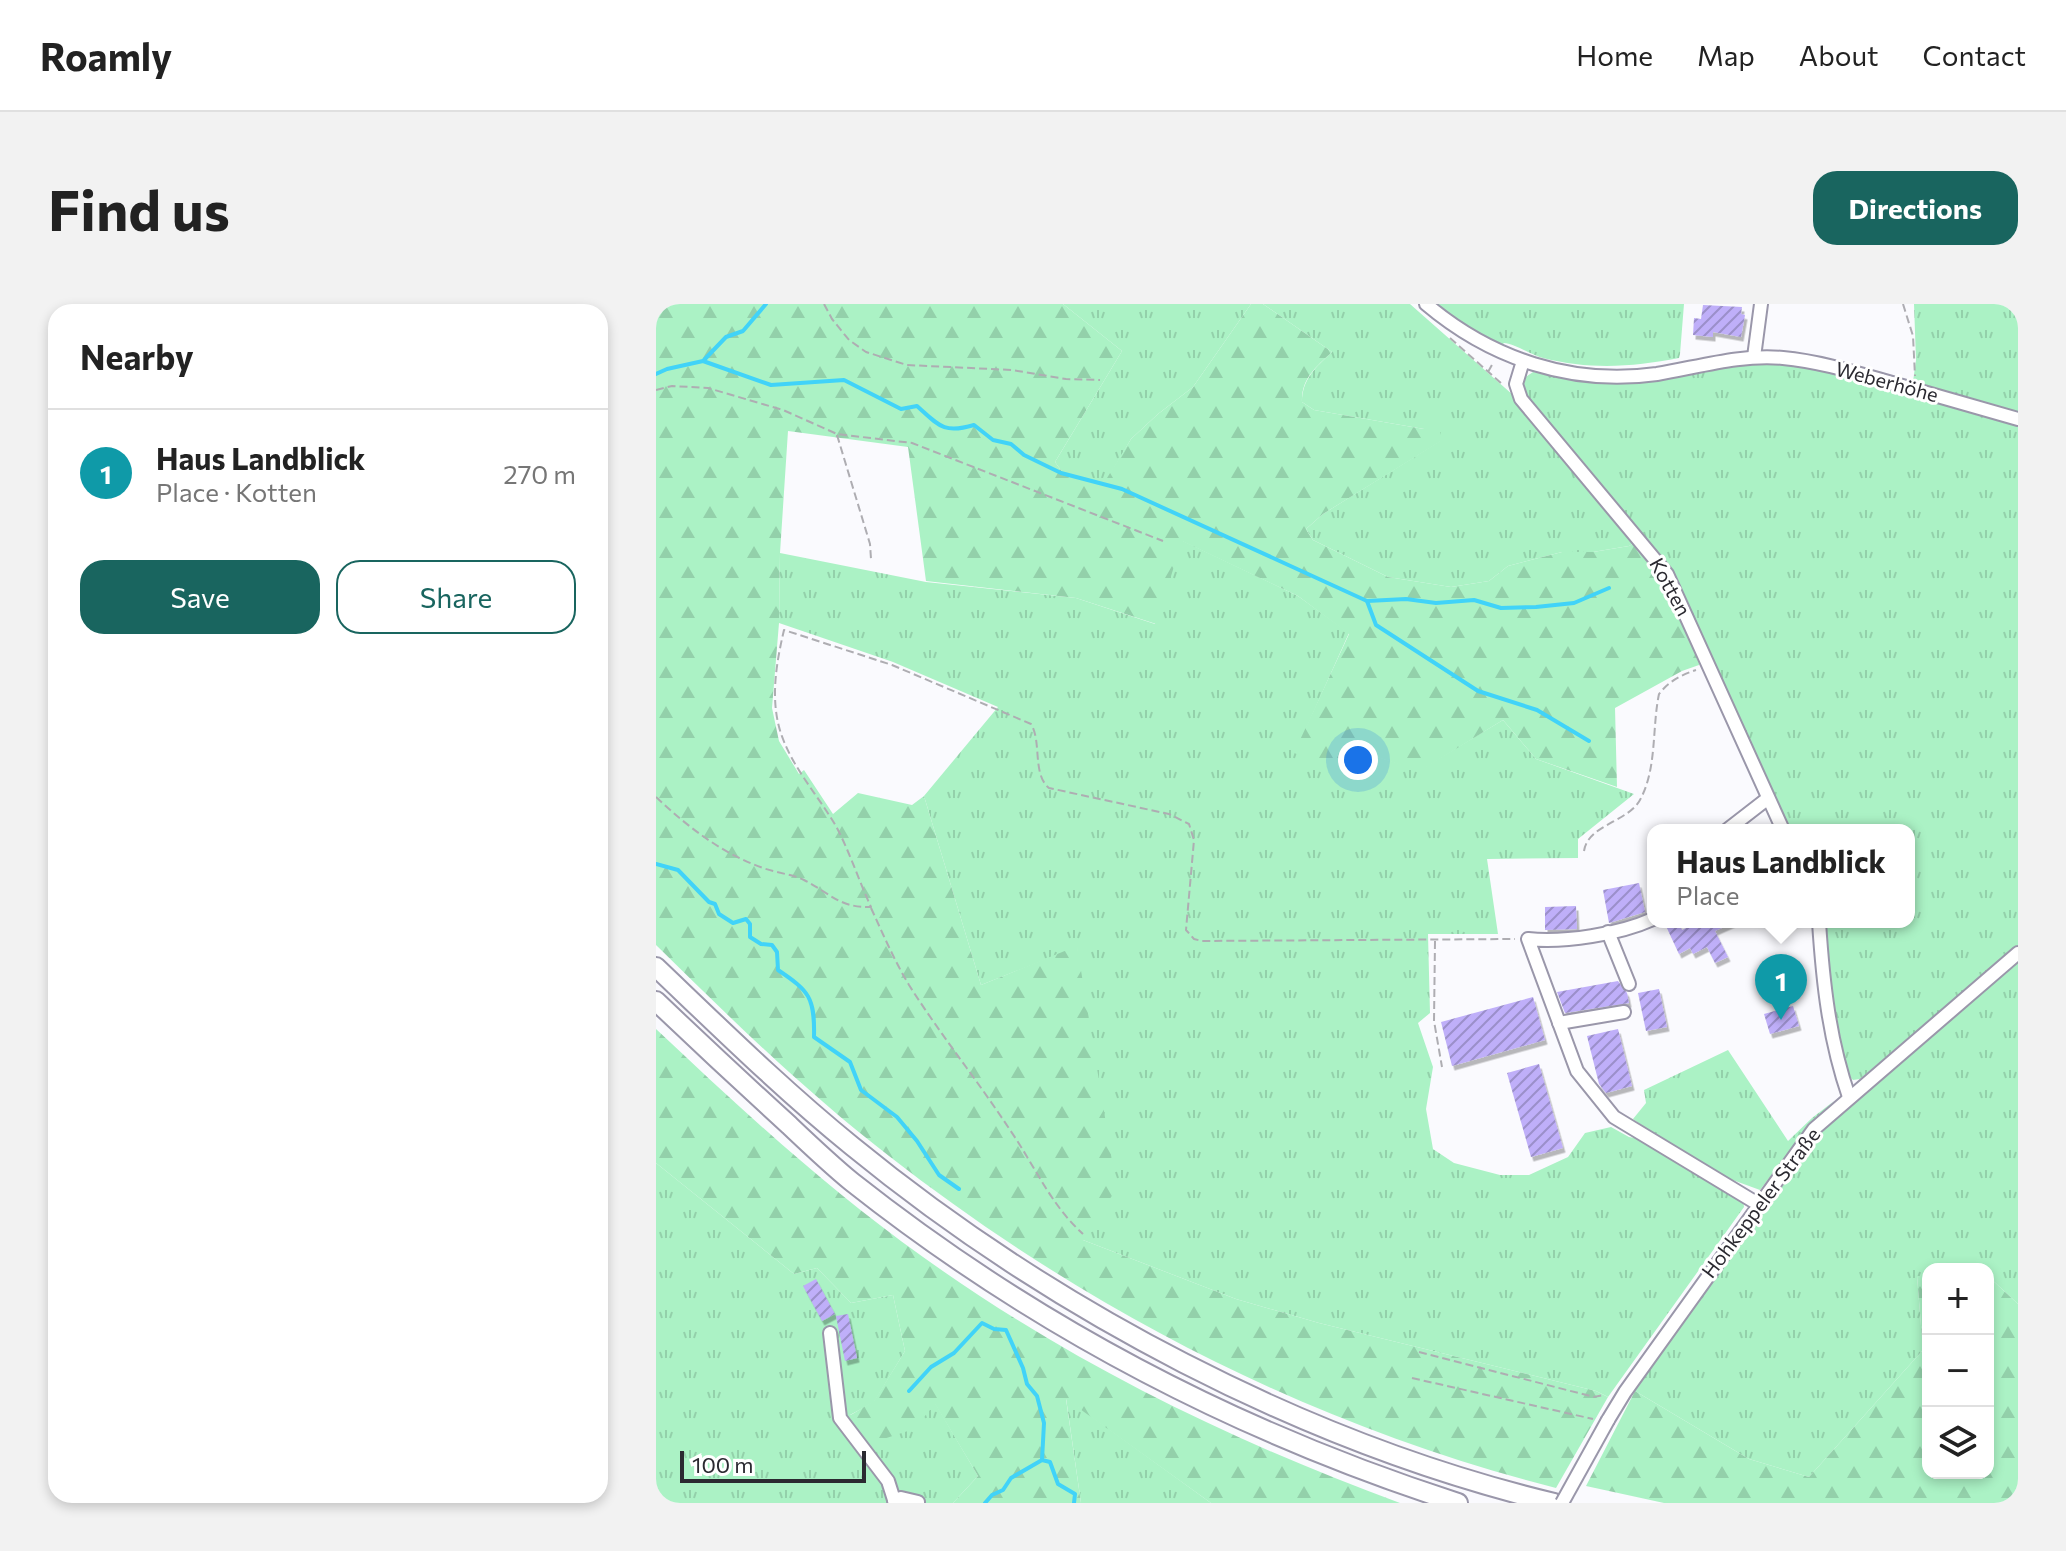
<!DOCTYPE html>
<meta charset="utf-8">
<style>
:root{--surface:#fff;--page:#f2f2f2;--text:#222;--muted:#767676;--line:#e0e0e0;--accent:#19655f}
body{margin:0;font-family:Commissioner,sans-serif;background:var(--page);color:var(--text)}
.controls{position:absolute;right:24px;bottom:24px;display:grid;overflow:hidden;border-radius:16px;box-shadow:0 4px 12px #0003}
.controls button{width:72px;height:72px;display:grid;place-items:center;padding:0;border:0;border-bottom:2px solid var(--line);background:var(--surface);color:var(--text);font:40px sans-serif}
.scale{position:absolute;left:24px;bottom:20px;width:186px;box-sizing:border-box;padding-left:8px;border:4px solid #2b2a31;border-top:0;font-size:22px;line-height:28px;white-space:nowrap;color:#2b2a31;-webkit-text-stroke:6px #fff;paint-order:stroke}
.you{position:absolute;left:702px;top:456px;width:28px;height:28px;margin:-20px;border:6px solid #fff;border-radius:50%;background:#1a73e8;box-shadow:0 0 0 12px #1a73e833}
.badge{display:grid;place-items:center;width:52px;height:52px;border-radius:50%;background:var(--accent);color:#fff;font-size:26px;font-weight:700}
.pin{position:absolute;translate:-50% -66px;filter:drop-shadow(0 2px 4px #0008)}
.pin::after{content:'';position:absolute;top:42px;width:28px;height:24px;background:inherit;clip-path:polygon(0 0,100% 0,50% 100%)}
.popup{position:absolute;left:991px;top:520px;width:268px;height:104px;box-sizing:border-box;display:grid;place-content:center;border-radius:16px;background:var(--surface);filter:drop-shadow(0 2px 6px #0005);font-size:26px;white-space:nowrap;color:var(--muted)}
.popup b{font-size:30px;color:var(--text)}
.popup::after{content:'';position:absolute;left:50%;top:100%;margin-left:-16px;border:16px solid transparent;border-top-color:var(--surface)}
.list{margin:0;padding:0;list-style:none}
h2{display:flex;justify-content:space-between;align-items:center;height:104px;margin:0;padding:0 32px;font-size:34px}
h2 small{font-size:26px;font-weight:400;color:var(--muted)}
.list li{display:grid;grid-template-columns:52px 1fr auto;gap:24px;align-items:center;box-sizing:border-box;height:128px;padding:0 32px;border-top:2px solid var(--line)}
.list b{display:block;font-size:30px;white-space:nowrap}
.list p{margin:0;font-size:26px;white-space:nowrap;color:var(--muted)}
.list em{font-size:26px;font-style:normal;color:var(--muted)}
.actions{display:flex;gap:16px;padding:24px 32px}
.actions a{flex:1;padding:18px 0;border:2px solid var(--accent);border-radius:24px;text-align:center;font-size:28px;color:var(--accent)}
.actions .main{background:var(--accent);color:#fff}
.icon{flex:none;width:44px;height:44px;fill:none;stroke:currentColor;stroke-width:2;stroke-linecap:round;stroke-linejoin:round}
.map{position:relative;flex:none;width:1362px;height:1199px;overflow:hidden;border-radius:24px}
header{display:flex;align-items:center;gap:48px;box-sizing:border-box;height:112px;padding:0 40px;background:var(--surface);border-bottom:2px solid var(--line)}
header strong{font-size:38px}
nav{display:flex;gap:44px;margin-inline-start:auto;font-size:28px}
.intro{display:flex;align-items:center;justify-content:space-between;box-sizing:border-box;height:192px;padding:0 48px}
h1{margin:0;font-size:56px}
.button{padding:20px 36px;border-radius:24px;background:var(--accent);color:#fff;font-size:28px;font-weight:700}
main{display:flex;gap:48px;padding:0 48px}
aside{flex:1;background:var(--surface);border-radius:24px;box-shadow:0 4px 12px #0003}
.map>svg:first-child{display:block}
.grass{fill:url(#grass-tufts)}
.forest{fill:url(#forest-firs)}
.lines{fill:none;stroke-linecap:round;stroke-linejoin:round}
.stream{stroke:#41d3f8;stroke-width:4}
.building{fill:url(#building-hatch);filter:url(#shadow)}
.minor-casing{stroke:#9a97aa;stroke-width:16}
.highway-casing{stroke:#9a97aa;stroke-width:22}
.path{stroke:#aeadb2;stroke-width:2;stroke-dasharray:8 4;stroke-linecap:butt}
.minor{stroke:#fff;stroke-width:12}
.highway{stroke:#fff;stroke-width:18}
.minor-bridge-casing{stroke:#9a97aa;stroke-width:16;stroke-linecap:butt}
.minor-bridge{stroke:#fff;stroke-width:12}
.labels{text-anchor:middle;stroke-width:6;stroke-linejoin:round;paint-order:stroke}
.street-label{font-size:20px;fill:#2b2a31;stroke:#fff}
</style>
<header>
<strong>Roamly</strong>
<nav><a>Home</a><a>Map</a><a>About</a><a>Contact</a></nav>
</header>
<div class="intro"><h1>Find us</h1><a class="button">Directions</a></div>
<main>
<aside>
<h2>Nearby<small></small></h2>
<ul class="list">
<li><span class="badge" style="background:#0f9aa8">1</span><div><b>Haus Landblick</b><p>Place · Kotten</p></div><em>270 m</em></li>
</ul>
<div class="actions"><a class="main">Save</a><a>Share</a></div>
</aside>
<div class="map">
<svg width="1362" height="1199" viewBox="0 0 1362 1199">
<defs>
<pattern id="grass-tufts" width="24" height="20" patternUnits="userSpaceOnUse" patternTransform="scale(2)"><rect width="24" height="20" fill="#abf2c5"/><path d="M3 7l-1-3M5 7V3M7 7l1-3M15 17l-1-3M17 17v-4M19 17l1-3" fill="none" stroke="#93d0aa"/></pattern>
<pattern id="forest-firs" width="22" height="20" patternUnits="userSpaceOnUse" patternTransform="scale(2)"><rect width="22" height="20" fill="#abf2c5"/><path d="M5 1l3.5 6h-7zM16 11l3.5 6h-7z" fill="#93d0aa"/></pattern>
<pattern id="building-hatch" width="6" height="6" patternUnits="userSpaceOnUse" patternTransform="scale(2)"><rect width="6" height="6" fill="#bfaff9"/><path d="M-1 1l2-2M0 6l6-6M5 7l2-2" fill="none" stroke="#9b8fca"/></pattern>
<filter id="shadow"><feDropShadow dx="2.5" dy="4.5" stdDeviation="0" flood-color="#0004"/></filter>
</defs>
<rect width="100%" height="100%" fill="#fafafe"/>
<!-- grass -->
<g class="grass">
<polygon points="407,0 595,0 537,83 502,110 475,135 452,174 429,174 407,169 399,158 466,47"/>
<path d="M607 0H754L857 91 980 238 973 242 937 248H906L852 262 833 277 795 283 732 273 657 236 650 225 667 210 784 137 768 125 658 106 646 98C646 75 660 63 676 48Z"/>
<path d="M778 0H1028L1024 50 1023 54C977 63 934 66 887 54 876 51 857 39 848 39L844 43 818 29Z"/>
<polygon points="1258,0 1362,0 1362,641 1204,775 1197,776 1191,770 1177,723 1168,618 1253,618 1253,526 1132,526 1011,263 876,100 868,85 868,74 877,68 952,78 1084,60 1153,57 1256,85 1260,56"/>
<polygon points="525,236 642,292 693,329 639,449 686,442 764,466 847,416 880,455 978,490 922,535 922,554 831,555 842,630 772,630 774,709 762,719 777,763 770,805 777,845 798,859 844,871 873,871 912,853 929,829 955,823 973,833 984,835 1087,895 1088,903 952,1093 940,1087 663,1019 580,995 427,936 421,643 325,681 268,492 342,403 237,358 123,319 124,249 270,278 420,294 499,320"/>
<polygon points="1362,658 1362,1000 1332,972 1332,965 1272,965 1272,972 1261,972 1267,1046 1153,1173 1093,1155 979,1087 1105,906 1165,827 1196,797"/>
<polygon points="1072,746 1132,837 1156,814 1178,797 1152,823 1104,886 1063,871 1010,839 977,815 990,799 988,786"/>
<polygon points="0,859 138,970 161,964 195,999 237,991 249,1047 218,1098 194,1111 279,1099 322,1172 297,1199 0,1199"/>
<polygon points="410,1094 555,1199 425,1199"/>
</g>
<!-- forest -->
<g class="forest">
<path d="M0 0H407L466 47 399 158 407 169 429 174H451L475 135 502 110 537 83 595 0H607L676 48C660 63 645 75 646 98L658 106 768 125 773 120H780L784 126 785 137 667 210 650 225 657 236 732 273 795 283 833 277 852 262 906 248H937L973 242 980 238C1008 275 1026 312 1045 355L1043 361 1026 367 959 404 961 483 880 455 847 416 764 467 686 442 677 463 638 449 693 330 642 292 526 237 500 320 420 294 270 277 252 143 132 127 124 249 123 319 116 404 123 437 143 470 148 466 177 510 202 489 256 501 268 492 325 681 421 642 455 850 459 887 427 936 580 995 663 1019 940 1087 952 1093 900 1184C656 1122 432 1007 233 852 150 788 74 714 0 641Z"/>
<path d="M0 725C85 805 171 885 267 953 415 1059 573 1136 744 1199H555L410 1095 425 1199H297L322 1172 279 1100 258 1125 209 1141 193 1112 218 1097 249 1047 237 991 195 999 161 964 138 970 0 859Z"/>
<polygon points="1261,972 1272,972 1272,1169 1332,1169 1332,972 1362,1000 1362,1199 1008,1199 930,1182 979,1087 1093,1155 1153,1173 1267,1046"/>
</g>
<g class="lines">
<!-- stream -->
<g class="stream">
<polyline points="48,56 70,33 87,27 110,0"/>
<path d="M0 70 11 65 47 57 115 81 188 76 245 105 261 102C283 122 288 130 318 121L337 136 355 140 368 151 405 169 466 185 711 297 720 321 822 387 881 406 933 437"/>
<polyline points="711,297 750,295 780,299 818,296 845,304 880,303 918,299 953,284"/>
<path d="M0 560 22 566 53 598 59 600 63 610 77 619 90 615 94 620V633L105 640 116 641 121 648 122 666C153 687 159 693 158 733L194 758 205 786 241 813 261 837 283 871 303 885"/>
<polyline points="253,1087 275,1063 298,1049 326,1019 338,1025 350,1026 367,1064 371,1080 381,1092 388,1119 386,1156 394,1158 402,1180 419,1190 418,1199"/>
<polyline points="329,1199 336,1191 347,1186 355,1174 386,1156"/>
</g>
</g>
<!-- building -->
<g class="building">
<polygon points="1047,1 1086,3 1085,10 1089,11 1085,33 1057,28 1057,33 1037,31 1038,14 1045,15"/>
<polygon points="983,579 989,608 953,619 947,586"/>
<polygon points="920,602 921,625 889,626 889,603"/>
<polygon points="1019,618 1022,618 1026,626 1042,618 1079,618 1059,627 1072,653 1059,659 1051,643 1037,650 1034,644 1023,650 1010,622"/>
<polygon points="962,677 971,689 973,699 909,709 901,688"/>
<polygon points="1003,685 1011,723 990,727 982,689"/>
<polygon points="877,693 889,736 796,762 785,718"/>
<polygon points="1137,702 1143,722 1114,730 1108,710"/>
<polygon points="962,725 976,782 950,789 943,780 931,732"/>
<polygon points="883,760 907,844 875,853 851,769"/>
<polygon points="160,975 179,1010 166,1017 147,982"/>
<polygon points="192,1010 201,1054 189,1057 180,1012"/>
</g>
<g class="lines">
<!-- minor casing -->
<g class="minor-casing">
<g id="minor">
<path d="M770 0C835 55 916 82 1001 70 1043 63 1085 50 1127 54 1159 57 1191 66 1222 75 1269 88 1315 102 1362 115"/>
<polyline points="1098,53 1105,0"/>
<polyline points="867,57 860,80 865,95 1011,270 1127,526"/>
<polyline points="1071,526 1111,495"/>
<path d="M997 615C964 630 908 639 872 635L921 767 958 813 1102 900"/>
<path d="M1163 618C1167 679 1173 735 1193 793"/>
<polyline points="952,628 973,680"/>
<polyline points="903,719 968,708"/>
<polyline points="174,1029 184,1114 232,1177 239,1199"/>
<polyline points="952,1116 969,1088 1158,825 1362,649"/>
<polyline points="238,1196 245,1194 262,1198"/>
</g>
</g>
<!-- highway casing -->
<g class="highway-casing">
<g id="highway">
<path d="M0 663C64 724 127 786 196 842 395 1005 648 1139 898 1199"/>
<path d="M0 697C44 739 88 780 133 821 153 840 174 860 196 878 378 1022 581 1128 802 1199"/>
</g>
</g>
<!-- path -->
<g class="path">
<polyline points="168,0 176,15 193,36 210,48 251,61 356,66 410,75 444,76"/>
<polyline points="1247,0 1257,32 1259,72"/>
<polyline points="794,34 846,80"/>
<polyline points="832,68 837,59"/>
<polyline points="0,86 16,82 52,84 127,106 181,130 256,139 507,237"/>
<polyline points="181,131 214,240 215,255"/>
<path d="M0 493C32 523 65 549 107 564 121 569 135 570 148 576 174 589 183 604 215 603 203 577 194 549 181 524 164 494 139 467 127 435 113 400 120 360 128 326L236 361 375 420C386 438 376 470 393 484L513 510 533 520 538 536 530 626 538 635 546 637 859 635"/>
<path d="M928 547C932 520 974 518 985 494 1001 463 996 423 1003 390 1013 377 1025 371 1040 366"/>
<path d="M215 604C227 630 238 656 253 681 284 730 322 777 354 826 379 862 394 900 427 930"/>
<polyline points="779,637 778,717 786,763"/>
<polyline points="763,1048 938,1093 948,1091"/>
<polyline points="756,1074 937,1115"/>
</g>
<!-- minor -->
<use href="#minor" class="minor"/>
<!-- highway -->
<use href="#highway" class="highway"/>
<!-- minor-bridge casing -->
<g class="minor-bridge-casing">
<polyline id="minor-bridge" points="906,1199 952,1116"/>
</g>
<!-- minor-bridge -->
<use href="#minor-bridge" class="minor-bridge"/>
</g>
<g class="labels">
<!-- street labels -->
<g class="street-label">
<text transform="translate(1231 78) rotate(15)" y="7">Weberhöhe</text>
<text transform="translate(1014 283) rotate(61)" y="7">Kotten</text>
<text transform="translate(1105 899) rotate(-53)" y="7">Hohkeppeler Straße</text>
</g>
</g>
</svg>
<div class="controls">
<button>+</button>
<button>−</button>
<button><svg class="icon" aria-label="layers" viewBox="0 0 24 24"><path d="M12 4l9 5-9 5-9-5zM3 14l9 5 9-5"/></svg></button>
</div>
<div class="scale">100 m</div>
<div class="you"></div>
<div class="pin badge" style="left:1125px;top:716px;background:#0f9aa8">1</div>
<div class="popup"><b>Haus Landblick</b>Place</div>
</div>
</main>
